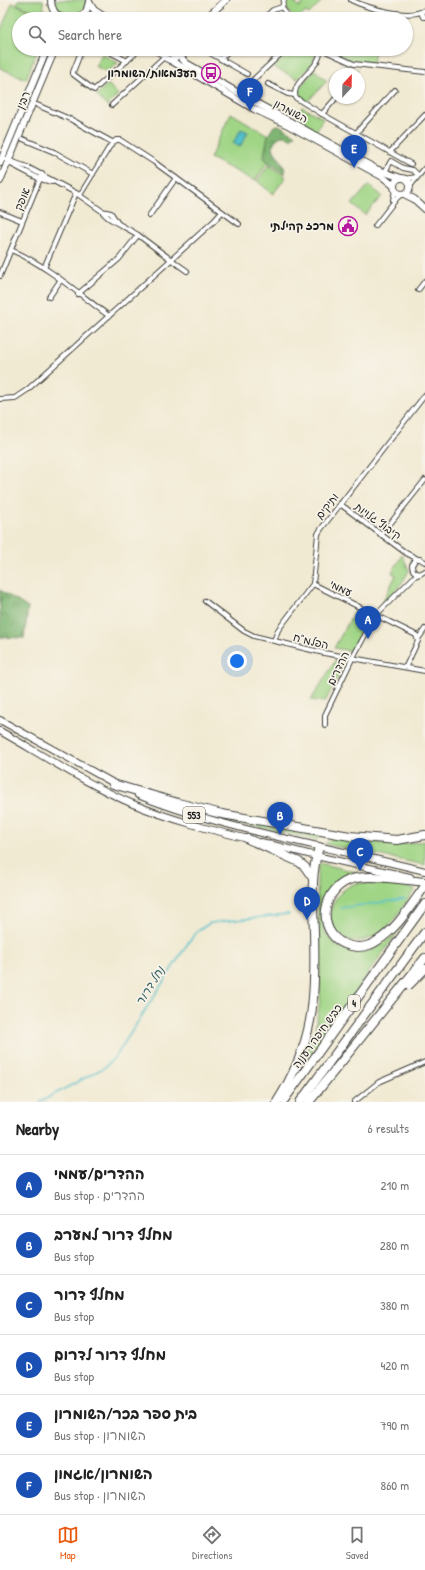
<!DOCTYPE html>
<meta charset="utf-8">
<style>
:root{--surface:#fff;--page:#f2f2f2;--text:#222;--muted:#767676;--line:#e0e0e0;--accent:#ea580c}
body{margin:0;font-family:"Patrick Hand","Playpen Sans Hebrew",sans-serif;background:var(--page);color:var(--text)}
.compass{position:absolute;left:329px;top:68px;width:36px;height:36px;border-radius:50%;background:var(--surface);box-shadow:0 1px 3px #0004;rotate:22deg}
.you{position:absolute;left:237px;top:661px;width:14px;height:14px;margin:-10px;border:3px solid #fff;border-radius:50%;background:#1a73e8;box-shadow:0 0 0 6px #1a73e833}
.badge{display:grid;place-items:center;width:26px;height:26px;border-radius:50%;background:var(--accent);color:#fff;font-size:13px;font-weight:700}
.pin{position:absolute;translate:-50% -33px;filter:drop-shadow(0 1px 2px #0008)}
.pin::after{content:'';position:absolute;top:21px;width:14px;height:12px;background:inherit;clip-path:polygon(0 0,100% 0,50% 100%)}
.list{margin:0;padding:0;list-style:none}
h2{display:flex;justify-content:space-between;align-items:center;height:52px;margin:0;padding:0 16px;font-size:17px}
h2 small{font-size:13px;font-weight:400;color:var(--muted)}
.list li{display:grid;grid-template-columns:26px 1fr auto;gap:12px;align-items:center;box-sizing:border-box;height:60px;padding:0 16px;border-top:1px solid var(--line)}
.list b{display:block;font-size:15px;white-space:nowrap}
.list p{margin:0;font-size:13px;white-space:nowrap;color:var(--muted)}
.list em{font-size:13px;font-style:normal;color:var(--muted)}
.icon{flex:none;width:22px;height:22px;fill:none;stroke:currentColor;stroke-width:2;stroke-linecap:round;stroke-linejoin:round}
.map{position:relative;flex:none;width:425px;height:1102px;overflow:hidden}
.search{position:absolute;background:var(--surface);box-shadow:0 1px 3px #0004;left:12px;right:12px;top:12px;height:44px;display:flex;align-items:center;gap:10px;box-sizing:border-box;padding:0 14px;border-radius:22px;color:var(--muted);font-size:15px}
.sheet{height:412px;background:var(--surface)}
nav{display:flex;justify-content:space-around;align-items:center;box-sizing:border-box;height:56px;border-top:1px solid var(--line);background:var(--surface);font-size:11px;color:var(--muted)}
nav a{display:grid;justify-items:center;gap:2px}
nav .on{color:var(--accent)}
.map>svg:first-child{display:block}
.green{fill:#a0d586;stroke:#5e7851}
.forest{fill:url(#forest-crowns);stroke:#4e6948}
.water{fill:url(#water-waves);stroke:#386e74}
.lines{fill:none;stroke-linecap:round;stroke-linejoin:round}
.stream{stroke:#54c1cc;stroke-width:1.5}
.street-casing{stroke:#3c3b37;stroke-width:6}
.secondary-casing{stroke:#3c3b37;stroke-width:8}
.primary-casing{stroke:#3c3b37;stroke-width:8}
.highway-casing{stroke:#3c3b37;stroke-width:10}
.street{stroke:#fff;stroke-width:4}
.secondary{stroke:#fff;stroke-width:6}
.primary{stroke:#fff;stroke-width:6}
.highway{stroke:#fff;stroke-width:8}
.labels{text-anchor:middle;stroke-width:3.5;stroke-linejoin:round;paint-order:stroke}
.shield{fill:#f7f3e8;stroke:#5e5c59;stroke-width:1}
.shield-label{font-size:10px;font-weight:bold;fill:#1c1c1c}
.poi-label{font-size:11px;font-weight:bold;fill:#1c1c1c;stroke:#f7f3e8;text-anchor:end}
.street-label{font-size:11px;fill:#1c1c1c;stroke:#f7f3e8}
.water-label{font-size:12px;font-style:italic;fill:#325e62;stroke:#f7f3e8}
</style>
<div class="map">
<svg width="425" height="1102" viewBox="0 0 425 1102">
<defs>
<pattern id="forest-crowns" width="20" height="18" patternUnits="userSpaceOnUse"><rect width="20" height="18" fill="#80b673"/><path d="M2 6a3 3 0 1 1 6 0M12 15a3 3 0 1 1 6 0" fill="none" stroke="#68935e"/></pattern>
<pattern id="water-waves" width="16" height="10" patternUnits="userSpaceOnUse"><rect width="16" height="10" fill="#54c1cc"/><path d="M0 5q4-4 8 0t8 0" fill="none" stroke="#49a5af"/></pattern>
</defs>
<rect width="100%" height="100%" fill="#f7f3e8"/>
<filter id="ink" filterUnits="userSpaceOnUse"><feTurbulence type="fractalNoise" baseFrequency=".025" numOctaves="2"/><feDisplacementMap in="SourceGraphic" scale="8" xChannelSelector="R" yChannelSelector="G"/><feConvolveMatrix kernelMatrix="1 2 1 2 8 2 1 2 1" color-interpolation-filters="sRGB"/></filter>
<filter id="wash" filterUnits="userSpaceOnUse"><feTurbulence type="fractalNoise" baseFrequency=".012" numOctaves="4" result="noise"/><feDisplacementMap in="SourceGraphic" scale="16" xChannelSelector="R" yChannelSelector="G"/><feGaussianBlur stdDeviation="0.9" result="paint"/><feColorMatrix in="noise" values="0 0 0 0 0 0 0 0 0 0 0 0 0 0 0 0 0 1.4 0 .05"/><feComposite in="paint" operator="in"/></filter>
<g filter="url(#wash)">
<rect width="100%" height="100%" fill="#f1ead3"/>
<!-- green -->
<g class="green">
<polygon points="18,0 43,0 44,9 48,17 17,4"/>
<path d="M54 0H87C87 23 53 23 54 0Z"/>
<polygon points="290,0 293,0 299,7 308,0 323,0 309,14 306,12 297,19 294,19 286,7"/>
<polygon points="12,3 50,19 19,19 19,49 38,49 26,79 0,68 0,32"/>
<path d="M291 49H315C319 59 304 73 298 79L273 67Z"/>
<polygon points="342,49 375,49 373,64 350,60 339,54"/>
<polygon points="102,54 118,63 107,72 95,66"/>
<polygon points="343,65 359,70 355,74 335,74 335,86 329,80"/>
<polygon points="315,70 327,81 308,101 301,97 299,88"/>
<polygon points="108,84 118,95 107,106 96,95"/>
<polygon points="302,107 323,118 316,132 294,120"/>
<polygon points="231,113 268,135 264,157 268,162 255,181 210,158"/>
<polygon points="269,165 286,177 273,194 257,181"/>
<polygon points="369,185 382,196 365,215 352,204"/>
<path d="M402 555 409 570C403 585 391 595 380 607L396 575 392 573Z"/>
<polygon points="357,607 369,614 370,617 350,651 334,648"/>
<polygon points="337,658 342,659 345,663 325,702 311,700"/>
<polygon points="216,815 322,835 316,840 215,818"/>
<polygon points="335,838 398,845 425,841 425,865 325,844 330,839"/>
<path d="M319 863 356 872C347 875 338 878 332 885 313 908 319 944 350 951 360 953 370 952 379 946 391 939 399 929 407 919L302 1066 315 1031 320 1000V963L317 881Z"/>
<path d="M357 883 397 885 415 889C406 903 397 918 385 929 371 942 346 948 334 928 323 910 340 887 357 883Z"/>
</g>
<!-- forest -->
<g class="forest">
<path d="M279 125 295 135 291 139 287 136H281C260 148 287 158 285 174L268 162 264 157 268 135 274 126Z"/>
<polygon points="0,590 28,608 24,638 0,637"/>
</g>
<!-- water -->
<polygon class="water" points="241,129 248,132 240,147 233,143"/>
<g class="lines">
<!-- stream -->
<g class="stream">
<polyline points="341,908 405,899"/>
<polyline points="40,1102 105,1067 116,1056 190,940 199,930 210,923 289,914"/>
</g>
</g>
</g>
<g filter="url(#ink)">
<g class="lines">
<!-- street casing -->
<g class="street-casing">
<g id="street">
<path d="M351 0C367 8 409 20 425 10"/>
<polyline points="282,7 289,19"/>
<polyline points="421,12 423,17 425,17"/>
<polyline points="263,19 273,10 282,7 284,0"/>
<polyline points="82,49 73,72 73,74 94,90 140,49"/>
<polyline points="104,49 127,61"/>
<polyline points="203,49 247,74"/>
<path d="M320 49C323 68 289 81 296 98L322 114 411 164"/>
<polyline points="321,49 354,64 425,72"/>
<polyline points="220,59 231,49"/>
<polyline points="268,84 288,94 295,95"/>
<polyline points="242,97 253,80 286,49"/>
<polyline points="37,105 72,120 112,142"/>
<polyline points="112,105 164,57"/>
<polyline points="322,114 336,98"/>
<polyline points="356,133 395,90"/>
<polyline points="23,139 54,152 93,174"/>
<polyline points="390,152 425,115"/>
<polyline points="2,158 27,167 76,193 102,211 111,213 117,222"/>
<polyline points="7,162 40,179 52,182"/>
<polyline points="386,170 391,161 403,168 413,170 418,175"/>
<polyline points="405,179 416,177"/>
<polyline points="410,186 425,168"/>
<polyline points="80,195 110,146 116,140 120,140 154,162 239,224"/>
<polyline points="393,200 395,190"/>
<path d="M102 211C107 220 128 228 138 235 154 247 170 259 187 271"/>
<polyline points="0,212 22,221"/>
<polyline points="149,216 176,178"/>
<polyline points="375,226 397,198 402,194"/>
<path d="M11 250C45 264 79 294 109 316"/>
<polyline points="44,268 76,193"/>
<polyline points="0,276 42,174"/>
<polyline points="418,290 425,281"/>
<polyline points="78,294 119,259 138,235"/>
<polyline points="49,297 60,281"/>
<polyline points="0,399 15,398 27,390 214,221 222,212"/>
<polyline points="340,504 406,553 418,559"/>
<polyline points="381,535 425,480"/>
<path d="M425 562 420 559H416L412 565C412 573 419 576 425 571"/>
<polyline points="313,584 416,635 418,641 406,666"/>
<polyline points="205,601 244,631 254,636 324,653 425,671"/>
<polyline points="418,639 425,629"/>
<polyline points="274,641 278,630 313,584 318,534 321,529 425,395"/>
<polyline points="325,725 325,715 352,659 376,615 415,576 420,574"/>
<polyline points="354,1102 379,1082 425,1062"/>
</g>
</g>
<!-- secondary casing -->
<g class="secondary-casing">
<g id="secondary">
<path d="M51 0C51 9 55 15 63 19"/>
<polyline points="89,2 94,10 108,19"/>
<polyline points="81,17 95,19"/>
<polyline points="77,19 86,12 89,2"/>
<polyline points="205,19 226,0"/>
<polyline points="153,49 163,54"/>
<polyline points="164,49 164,57 170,60 176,57 177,53 176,49"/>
<polyline points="177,53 186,63 251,100 376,169 401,178"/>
<polyline points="170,60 254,109 288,125 383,177 394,186"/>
<polyline points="0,163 47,49"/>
<circle cx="402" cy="186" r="8"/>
<polyline points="0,181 55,49"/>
<polyline points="404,194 414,199 425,209"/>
</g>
</g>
<!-- primary casing -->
<g class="primary-casing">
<g id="primary">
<polyline points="0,720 117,785"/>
<path d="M0 731C44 756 87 784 133 804 172 820 212 830 252 840"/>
<path d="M138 795C177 811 217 822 258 832 314 846 369 857 425 871"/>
<polyline points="261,842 316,856 410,877"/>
</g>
</g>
<!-- highway casing -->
<g class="highway-casing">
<g id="highway">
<polyline points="113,784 178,803 222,814 350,836 397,840 425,835"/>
<polyline points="248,839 299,862 305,867 312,877"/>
<path d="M425 882C406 880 365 873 349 880 319 892 316 938 351 946 360 948 370 946 377 941 398 928 411 905 425 886"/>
<polyline points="409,985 425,969"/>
<polyline points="284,1100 425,904"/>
<path d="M277 1102C314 1043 316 999 314 932 313 903 310 875 319 847"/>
<polyline points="300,1102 425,932"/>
<polyline points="309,1102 425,958"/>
</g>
</g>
<!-- street -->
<use href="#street" class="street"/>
<!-- secondary -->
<use href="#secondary" class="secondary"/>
<!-- primary -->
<use href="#primary" class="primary"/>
<!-- highway -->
<use href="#highway" class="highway"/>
</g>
</g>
<!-- icons -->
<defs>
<g id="bus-ring" transform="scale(1)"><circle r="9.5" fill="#f7f3e8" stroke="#b5179e" stroke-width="1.5"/><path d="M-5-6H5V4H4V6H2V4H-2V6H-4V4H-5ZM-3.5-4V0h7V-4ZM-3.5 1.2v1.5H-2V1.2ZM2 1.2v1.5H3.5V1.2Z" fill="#b5179e"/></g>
<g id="civic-ring" transform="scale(1)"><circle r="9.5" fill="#f7f3e8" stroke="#b5179e" stroke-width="1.5"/><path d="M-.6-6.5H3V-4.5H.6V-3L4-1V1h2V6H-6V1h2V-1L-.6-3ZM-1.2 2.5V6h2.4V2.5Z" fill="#b5179e"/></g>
</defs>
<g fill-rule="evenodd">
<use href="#bus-ring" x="211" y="73"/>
<use href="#civic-ring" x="348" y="226"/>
</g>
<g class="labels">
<!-- shield labels -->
<g class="shield">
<rect x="183" y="807" width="22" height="16" rx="3"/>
<rect x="348" y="995" width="12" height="16" rx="3"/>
</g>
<g class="shield-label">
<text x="194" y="819">553</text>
<text x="354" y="1007">4</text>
</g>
<!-- poi labels -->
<g class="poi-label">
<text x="197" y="77">העצמאות/השומרון</text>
<text x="334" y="230">מרכז קהילתי</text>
</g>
<!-- street labels -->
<g class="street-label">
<text transform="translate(23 100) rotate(-67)" y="4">רבין</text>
<text transform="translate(291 111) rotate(28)" y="4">השומרון</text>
<text transform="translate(22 199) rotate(-68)" y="4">אופק</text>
<text transform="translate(327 506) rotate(-52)" y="4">ותיקים</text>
<text transform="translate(378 521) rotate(36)" y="4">קיבוץ גלויות</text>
<text transform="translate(341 588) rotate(26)" y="4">עממי</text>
<text transform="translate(311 641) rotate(13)" y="4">הפלמ"ח</text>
<text transform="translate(338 668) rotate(-64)" y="4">ההדרים</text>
<text transform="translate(317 1036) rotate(-54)" y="4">כביש חיפה רעננה</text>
</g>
<!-- water labels -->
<g class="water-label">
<text transform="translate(150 986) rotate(-58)" y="4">נחל דרור</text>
</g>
</g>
</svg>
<svg class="compass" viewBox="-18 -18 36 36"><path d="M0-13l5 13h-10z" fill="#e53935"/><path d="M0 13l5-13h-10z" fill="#767676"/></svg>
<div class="you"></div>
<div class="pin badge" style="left:368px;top:639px;background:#1a4fb4">A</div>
<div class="pin badge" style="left:280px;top:835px;background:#1a4fb4">B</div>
<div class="pin badge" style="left:360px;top:871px;background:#1a4fb4">C</div>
<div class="pin badge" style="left:307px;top:920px;background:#1a4fb4">D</div>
<div class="pin badge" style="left:354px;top:168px;background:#1a4fb4">E</div>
<div class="pin badge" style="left:250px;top:111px;background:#1a4fb4">F</div>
<div class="search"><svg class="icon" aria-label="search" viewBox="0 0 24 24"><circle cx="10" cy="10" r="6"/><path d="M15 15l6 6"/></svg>Search here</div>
</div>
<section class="sheet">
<h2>Nearby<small>6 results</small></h2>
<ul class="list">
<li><span class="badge" style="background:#1a4fb4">A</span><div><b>ההדרים/עממי</b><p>Bus stop · ההדרים</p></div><em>210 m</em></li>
<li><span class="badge" style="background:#1a4fb4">B</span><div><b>מחלף דרור למערב</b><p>Bus stop</p></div><em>280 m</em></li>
<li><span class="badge" style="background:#1a4fb4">C</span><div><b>מחלף דרור</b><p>Bus stop</p></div><em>380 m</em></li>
<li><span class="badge" style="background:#1a4fb4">D</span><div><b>מחלף דרור לדרום</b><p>Bus stop</p></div><em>420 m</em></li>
<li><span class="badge" style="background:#1a4fb4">E</span><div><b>בית ספר בכר/השומרון</b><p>Bus stop · השומרון</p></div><em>790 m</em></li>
<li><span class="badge" style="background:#1a4fb4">F</span><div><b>השומרון/אגמון</b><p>Bus stop · השומרון</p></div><em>860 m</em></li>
</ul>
</section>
<nav>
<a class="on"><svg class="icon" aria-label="map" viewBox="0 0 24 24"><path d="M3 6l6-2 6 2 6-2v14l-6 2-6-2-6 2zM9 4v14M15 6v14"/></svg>Map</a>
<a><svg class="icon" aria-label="directions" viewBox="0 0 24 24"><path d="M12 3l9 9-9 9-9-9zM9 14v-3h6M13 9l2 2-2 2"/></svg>Directions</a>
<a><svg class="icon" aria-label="saved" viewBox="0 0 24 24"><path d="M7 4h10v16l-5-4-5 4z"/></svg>Saved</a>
</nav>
